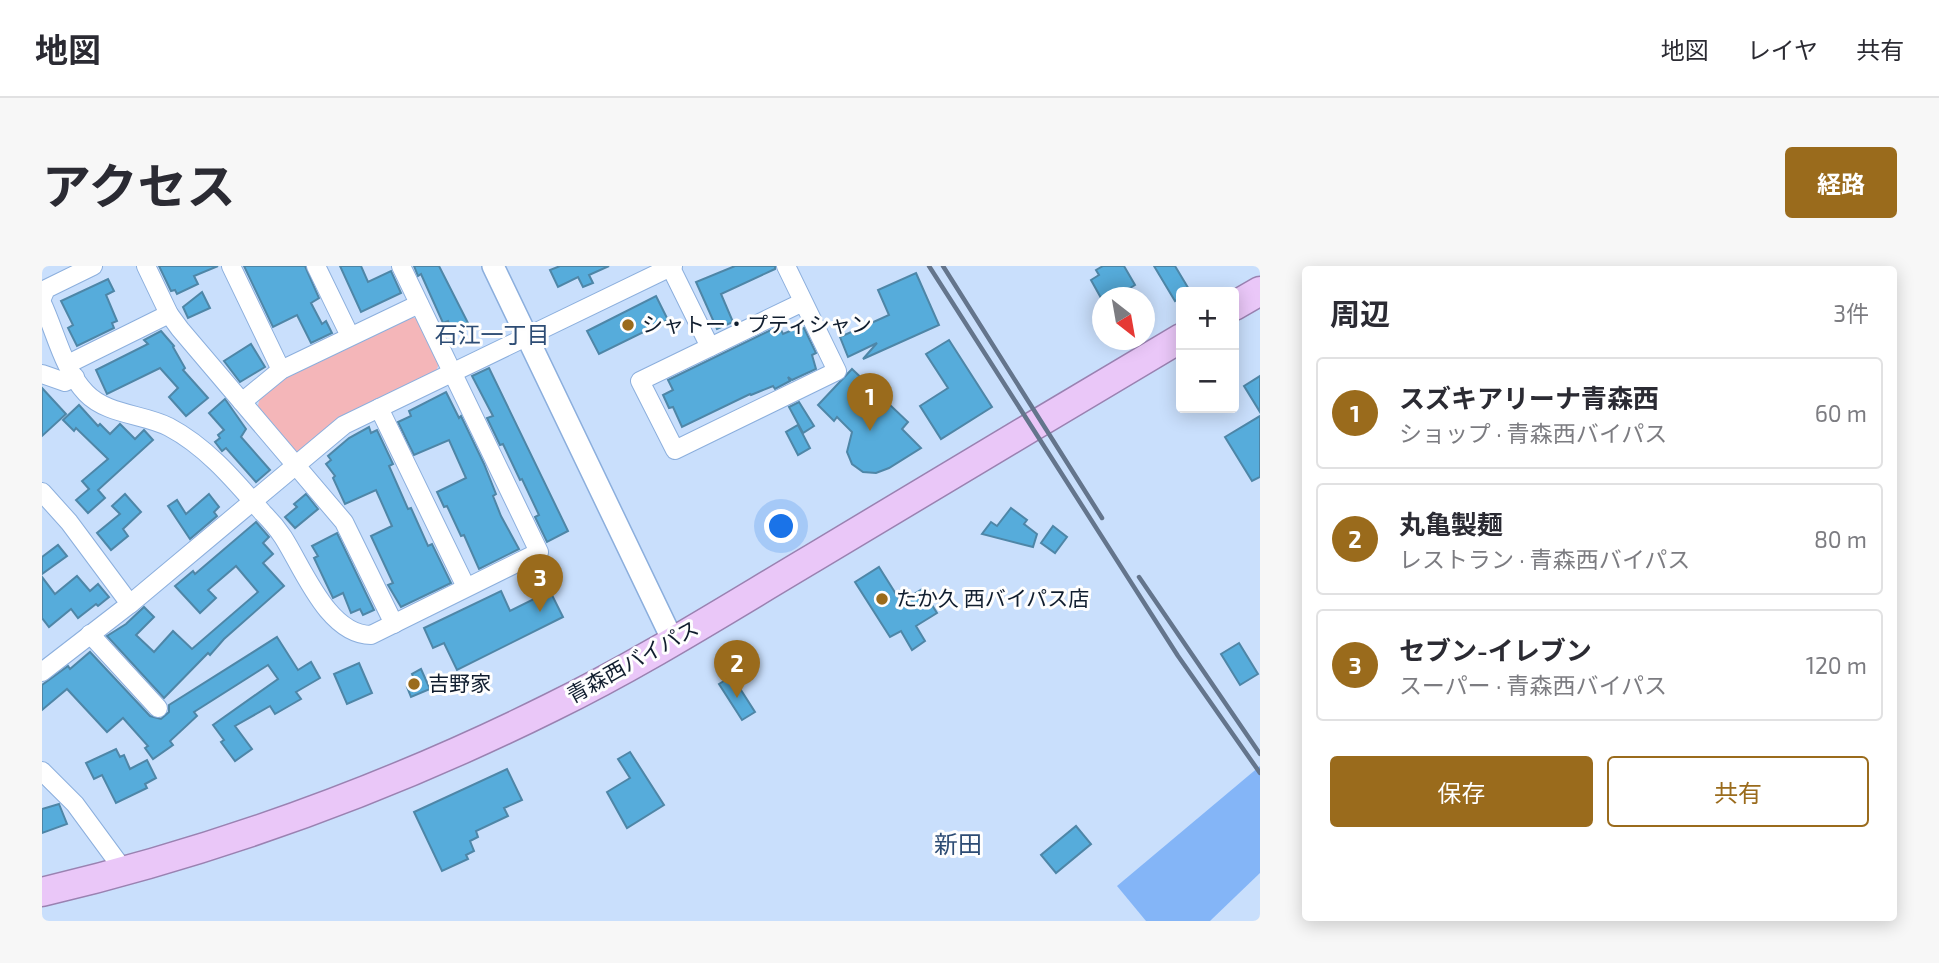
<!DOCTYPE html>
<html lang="ja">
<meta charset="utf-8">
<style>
:root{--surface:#fff;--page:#f7f7f7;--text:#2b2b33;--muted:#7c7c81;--line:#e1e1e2;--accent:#9a6b1c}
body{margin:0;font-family:"Exo 2","Noto Sans JP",sans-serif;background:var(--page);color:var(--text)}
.controls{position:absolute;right:21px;top:21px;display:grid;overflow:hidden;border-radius:7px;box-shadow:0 4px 18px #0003}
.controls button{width:63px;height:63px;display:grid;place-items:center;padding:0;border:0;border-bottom:2px solid var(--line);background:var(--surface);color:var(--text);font:35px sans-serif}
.compass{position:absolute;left:1050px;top:21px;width:63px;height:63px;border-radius:50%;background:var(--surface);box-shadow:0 4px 18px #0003;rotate:149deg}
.you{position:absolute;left:740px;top:261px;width:24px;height:24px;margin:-18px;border:5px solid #fff;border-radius:50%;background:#1a73e8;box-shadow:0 0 0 10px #1a73e833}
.badge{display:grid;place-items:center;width:46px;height:46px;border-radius:50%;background:var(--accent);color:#fff;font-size:23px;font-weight:700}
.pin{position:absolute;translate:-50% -58px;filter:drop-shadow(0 2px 4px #0008)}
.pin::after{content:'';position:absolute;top:37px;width:24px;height:21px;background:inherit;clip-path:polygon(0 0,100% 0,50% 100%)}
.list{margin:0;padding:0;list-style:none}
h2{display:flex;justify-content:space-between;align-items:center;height:91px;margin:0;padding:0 28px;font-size:30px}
h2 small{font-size:23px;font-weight:400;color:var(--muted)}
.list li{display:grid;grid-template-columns:46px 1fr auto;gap:21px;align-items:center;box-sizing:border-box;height:112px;margin:0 14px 14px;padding:0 14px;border:2px solid var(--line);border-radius:7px}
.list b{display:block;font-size:26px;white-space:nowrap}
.list p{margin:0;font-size:23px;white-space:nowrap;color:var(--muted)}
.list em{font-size:23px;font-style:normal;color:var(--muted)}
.actions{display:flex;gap:14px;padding:21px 28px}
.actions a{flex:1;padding:16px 0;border:2px solid var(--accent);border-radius:7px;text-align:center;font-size:24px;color:var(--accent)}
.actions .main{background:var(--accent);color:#fff}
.map{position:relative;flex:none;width:1218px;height:655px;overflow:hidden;border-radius:7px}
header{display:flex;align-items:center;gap:42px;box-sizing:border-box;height:98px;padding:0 35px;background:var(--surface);border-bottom:2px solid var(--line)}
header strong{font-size:33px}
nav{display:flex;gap:38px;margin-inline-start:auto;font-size:24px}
.intro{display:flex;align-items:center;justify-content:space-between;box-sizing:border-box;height:168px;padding:0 42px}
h1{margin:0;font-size:49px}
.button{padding:18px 32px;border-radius:7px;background:var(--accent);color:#fff;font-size:24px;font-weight:700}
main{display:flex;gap:42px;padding:0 42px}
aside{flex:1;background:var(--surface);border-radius:7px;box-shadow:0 4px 18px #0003}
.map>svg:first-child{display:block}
.green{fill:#f4b6b9}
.water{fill:#84b5f7}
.building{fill:#56acdb;stroke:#4e86a7;stroke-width:2}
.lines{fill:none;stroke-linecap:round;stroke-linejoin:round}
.minor-casing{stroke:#8cafdd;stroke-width:20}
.tertiary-casing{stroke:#8cafdd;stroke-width:24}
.trunk-casing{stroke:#9a82b1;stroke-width:31}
.minor{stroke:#fff;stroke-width:18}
.tertiary{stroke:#fff;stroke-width:21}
.trunk{stroke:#eac7f8;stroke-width:28}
.rail{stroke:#64758c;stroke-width:4.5}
.poi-dot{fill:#9a6b1c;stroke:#fefefe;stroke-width:2.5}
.labels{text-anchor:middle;stroke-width:6;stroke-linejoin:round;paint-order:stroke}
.poi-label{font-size:21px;fill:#101d2e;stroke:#fefefe;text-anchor:start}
.street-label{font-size:21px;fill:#101d2e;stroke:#fefefe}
.neighbourhood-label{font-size:23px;fill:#2d4c74;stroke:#fefefe}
.quarter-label{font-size:24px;fill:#2d4c74;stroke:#fefefe}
</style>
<header>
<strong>地図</strong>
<nav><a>地図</a><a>レイヤ</a><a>共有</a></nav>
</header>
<div class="intro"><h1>アクセス</h1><a class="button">経路</a></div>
<main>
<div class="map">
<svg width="1218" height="655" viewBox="0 0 1218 655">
<rect width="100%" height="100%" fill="#c9dffc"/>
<!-- green -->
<polygon class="green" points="366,50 376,53 398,95 393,108 259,186 251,184 215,143 218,132 241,110"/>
<!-- water -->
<polygon class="water" points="1218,500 1218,607 1168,655 1104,655 1075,620"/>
<!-- building -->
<g class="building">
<polygon points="117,0 176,0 152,10 156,18 135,28 133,24 129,25"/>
<polygon points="202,0 263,0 277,32 269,37 280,58 284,55 290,67 269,77 255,49 231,61"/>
<polygon points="298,0 319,0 326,16 349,5 359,27 319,46"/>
<polygon points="372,0 397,0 426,57 410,64 406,55 401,57 379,8 376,10"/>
<polygon points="518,0 567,0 547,9 551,17 541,21 536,11 516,21 508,4"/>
<polygon points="693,0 733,0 733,3 679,28 691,56 675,63 654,16"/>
<polygon points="1061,0 1082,0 1093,19 1072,32 1059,32 1049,14 1057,9 1054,4"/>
<polygon points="1112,0 1133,0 1148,25 1139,26 1139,31 1133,35"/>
<polygon points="874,7 897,59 821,93 835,77 806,91 798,71 847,49 836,24"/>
<polygon points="66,13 72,25 64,29 75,55 70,57 72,62 35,80 26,62 31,59 19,35"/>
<polygon points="160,26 168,42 146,52 141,41"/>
<polygon points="614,30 626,54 557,88 545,65"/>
<polygon points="737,60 741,68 755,62 757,65 762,62 774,87 770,89 774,103 750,114 746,111 748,115 733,123 731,120 709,129 708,128 640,161 631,141 627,142 621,129 631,124 626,114"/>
<polygon points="119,65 132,80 131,81 143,102 141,104 166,132 144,150 127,131 136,122 118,102 65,128 54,104 106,78 102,74"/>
<polygon points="907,74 950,141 899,173 878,140 906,122 884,88"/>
<polygon points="209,78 223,101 198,116 182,95"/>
<polygon points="447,102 526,265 505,276 493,251 497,249 480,213 478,214 461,178 458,179 445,152 451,150 430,110"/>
<polygon points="810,103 866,156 860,163 879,182 847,202 834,207 821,206 810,198 805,186 810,166 795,151 792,155 776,139"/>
<polygon points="1218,110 1218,146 1202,120"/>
<polygon points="0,122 24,148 0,170"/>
<polygon points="404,126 417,152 419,150 442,198 454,228 451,230 459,250 477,283 437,303 422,269 419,270 405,240 402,241 395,226 424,212 407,174 372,189 356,156 369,150 367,145"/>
<polygon points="183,133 204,163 199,171 228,204 214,216 184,182 180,185 173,176 178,172 176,169 182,164 167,147"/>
<polygon points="757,136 772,160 761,167 747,141"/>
<polygon points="37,139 56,160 58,158 68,168 78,158 93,173 102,164 111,174 56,224 63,232 46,247 34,234 47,223 40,215 66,193 34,162 32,165 21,154"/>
<polygon points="1218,150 1218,211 1210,215 1183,171"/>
<polygon points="756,159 768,182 756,189 744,166"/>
<polygon points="327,161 329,167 335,164 351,198 347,200 366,243 369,242 386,280 390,278 409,317 359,341 346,319 351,317 329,270 350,260 334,224 303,238 291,212 293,210 284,198 289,194 286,190 307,172"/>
<polygon points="83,228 99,246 81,263 86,270 69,284 55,267 78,248 70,240"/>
<polygon points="167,228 177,241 172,246 175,250 148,273 126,240 135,234 144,248"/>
<polygon points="264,228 276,243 253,262 243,251 255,241 252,238"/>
<polygon points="969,242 985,254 982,258 995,268 991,281 940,268 949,256 955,260"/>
<polygon points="214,256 227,271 221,277 231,288 221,297 242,320 182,373 168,389 166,387 122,432 65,370 84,358 102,341 112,351 94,369 112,386 131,365 150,383 216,326 194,300 166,324 174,332 158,347 133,320 151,305 153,308"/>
<polygon points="1011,260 1025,271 1013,287 999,277"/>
<polygon points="295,267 332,344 321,349 318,343 309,347 301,327 291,332 272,292 276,290 270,280"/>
<polygon points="16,279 25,290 0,308 0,291"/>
<polygon points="837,301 859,336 880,323 895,347 874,360 883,375 870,384 859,365 848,371 813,316"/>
<polygon points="35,310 48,325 56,318 67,331 56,340 54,338 36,352 29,343 7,361 0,352 0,311 13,328"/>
<polygon points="459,325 468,345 508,325 521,351 415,404 402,377 391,382 382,362"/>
<polygon points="235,371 256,404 269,396 278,412 254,426 259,433 233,448 228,440 193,460 210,483 193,495 179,476 182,474 171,459 236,413 226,399 152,446 155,450 128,475 131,479 111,493 103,482 106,480 81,452 65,466 25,423 0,444 0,419 26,400 28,403 48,386 108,450 119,453 127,446 127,439"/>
<polygon points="1197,377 1216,408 1198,419 1179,388"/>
<polygon points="317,397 330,427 305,438 292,408"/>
<polygon points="379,403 388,423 369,431 365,421 374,417 370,408"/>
<polygon points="690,410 713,446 700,454 677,418"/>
<polygon points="74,483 78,491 82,489 88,503 105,494 114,512 103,518 105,522 74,537 60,509 52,513 44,497"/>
<polygon points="588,486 622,539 585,562 565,526 588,512 576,493"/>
<polygon points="465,503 480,534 462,542 466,550 434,565 436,571 428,575 432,585 424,589 426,593 400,605 372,546"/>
<polygon points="17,538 25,558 0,567 0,543"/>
<polygon points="1034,560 1049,578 1014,607 999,589"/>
</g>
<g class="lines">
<!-- minor casing -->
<g class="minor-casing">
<g id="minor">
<polyline points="104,0 127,48 138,63 302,256 352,358"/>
<polyline points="189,0 239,104"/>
<polyline points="274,0 308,70"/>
<polyline points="628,0 668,81"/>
<polyline points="744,0 795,105 633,184 598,115 761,36"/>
<polyline points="0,32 4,23 51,0"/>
<path d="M0 37C14 67 21 103 44 127 65 149 102 148 127 161 165 181 193 215 221 247 228 254 235 262 241 271 261 302 286 369 329 369L497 286 359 0"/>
<polyline points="26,98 127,48"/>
<polyline points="0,108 23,116 33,111"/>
<polyline points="200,136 239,104 377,38"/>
<polyline points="337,142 424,321"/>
<polyline points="0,226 27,256 88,338 0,406"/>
<polyline points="88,338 302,159 631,0"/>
<polyline points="48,368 116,442"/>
<polyline points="0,505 33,538 83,606"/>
</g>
</g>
<!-- tertiary casing -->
<g class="tertiary-casing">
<polyline id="tertiary" points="451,0 631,375"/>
</g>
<!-- trunk casing -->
<g class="trunk-casing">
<g id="trunk">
<polyline points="1192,40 1218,25"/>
<path d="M0 626C177 584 347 522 510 441 600 397 685 343 771 292 894 218 1016 145 1139 72"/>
</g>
</g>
<!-- minor -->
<use href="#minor" class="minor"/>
<!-- tertiary -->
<use href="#tertiary" class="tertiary"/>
<!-- trunk -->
<use href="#trunk" class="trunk"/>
<!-- rail -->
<g class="rail">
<polyline points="887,0 1136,390 1218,507"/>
<polyline points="901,0 1060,252"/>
<polyline points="1097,311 1218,488"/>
</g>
</g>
<!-- markers -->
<g class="poi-dot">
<circle cx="586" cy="59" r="7"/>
<circle cx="840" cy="333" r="7"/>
<circle cx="372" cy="418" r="7"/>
</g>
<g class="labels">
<!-- poi labels -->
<g class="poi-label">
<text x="600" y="66">シャトー・プティシャン</text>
<text x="854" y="340">たか久 西バイパス店</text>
<text x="386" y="425">吉野家</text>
</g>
<!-- street labels -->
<g class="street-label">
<text transform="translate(591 396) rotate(-29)" y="7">青森西バイパス</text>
</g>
<!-- neighbourhood labels -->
<g class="neighbourhood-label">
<text x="450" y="77">石江一丁目</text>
</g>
<!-- quarter labels -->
<g class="quarter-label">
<text x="916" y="587">新田</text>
</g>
</g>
</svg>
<div class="controls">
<button>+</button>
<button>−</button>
</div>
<svg class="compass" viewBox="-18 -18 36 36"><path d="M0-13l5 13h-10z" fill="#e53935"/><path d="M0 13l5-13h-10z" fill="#7c7c81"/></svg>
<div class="you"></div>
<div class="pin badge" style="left:828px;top:165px">1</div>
<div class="pin badge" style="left:695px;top:432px">2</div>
<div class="pin badge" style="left:498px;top:346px">3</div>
</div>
<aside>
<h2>周辺<small>3件</small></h2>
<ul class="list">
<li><span class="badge">1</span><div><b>スズキアリーナ青森西</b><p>ショップ · 青森西バイパス</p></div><em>60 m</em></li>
<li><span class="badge">2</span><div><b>丸亀製麺</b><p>レストラン · 青森西バイパス</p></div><em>80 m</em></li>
<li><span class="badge">3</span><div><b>セブン-イレブン</b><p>スーパー · 青森西バイパス</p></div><em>120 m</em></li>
</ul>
<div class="actions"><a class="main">保存</a><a>共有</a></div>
</aside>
</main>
